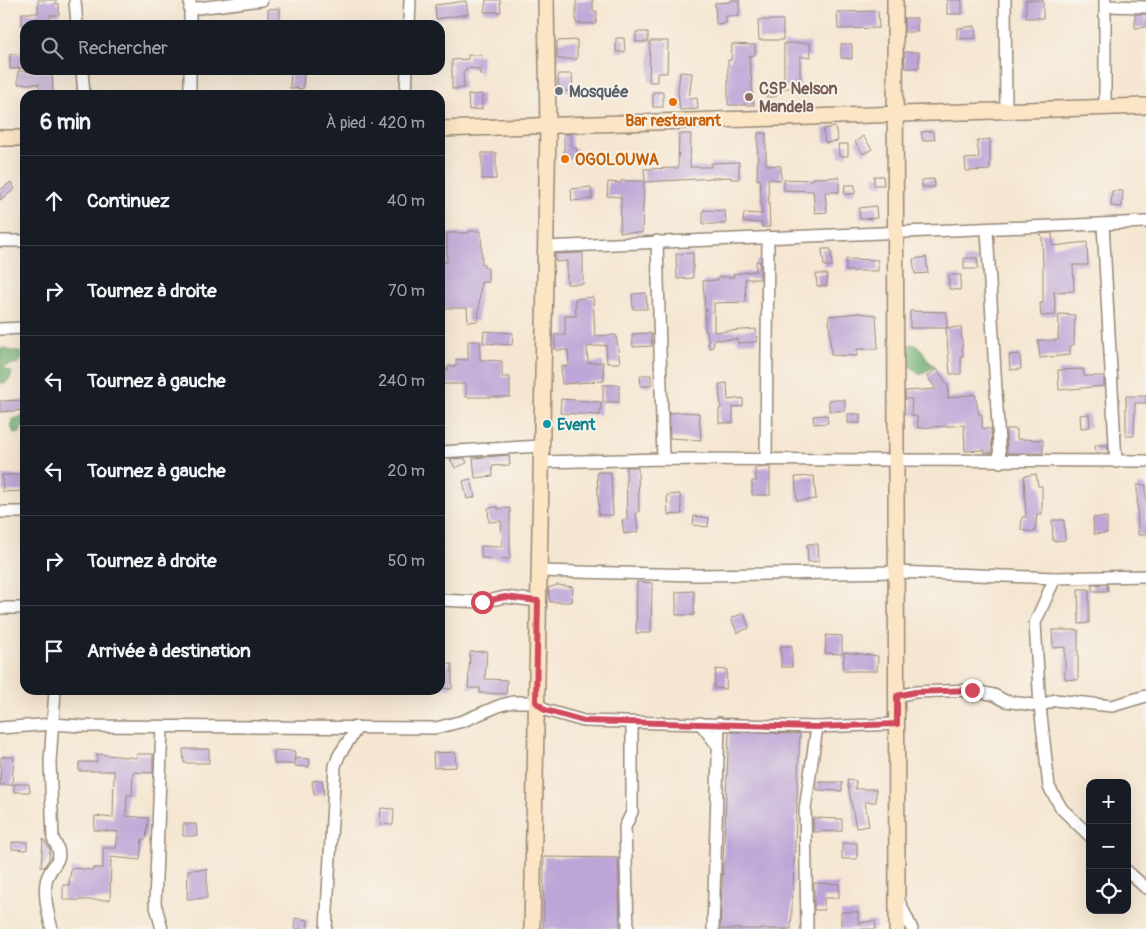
<!DOCTYPE html>
<html lang="fr">
<meta charset="utf-8">
<style>
:root{--surface:#171b24;--page:#20242c;--text:#f1f3f6;--muted:#9ea1a6;--line:#363941}
body{margin:0;font-family:Pangolin,sans-serif;background:var(--page);color:var(--text)}
.controls{position:absolute;right:15px;bottom:15px;display:grid;overflow:hidden;border-radius:10px;box-shadow:0 5px 20px #0002}
.controls button{width:45px;height:45px;display:grid;place-items:center;padding:0;border:0;border-bottom:1px solid var(--line);background:var(--surface);color:var(--text);font:25px sans-serif}
.stop{position:absolute;width:15px;height:15px;margin:-11px;border:4px solid #d1495b;border-radius:50%;background:#fff}
.stop.end{background:#d1495b;border-color:#fff;box-shadow:0 1px 5px #0008}
.list{margin:0;padding:0;list-style:none}
h2{display:flex;justify-content:space-between;align-items:center;height:65px;margin:0;padding:0 20px;font-size:21px}
h2 small{font-size:16px;font-weight:400;color:var(--muted)}
.list li{display:grid;grid-template-columns:32px 1fr auto;gap:15px;align-items:center;box-sizing:border-box;height:90px;padding:0 20px;border-top:1px solid var(--line)}
.list b{display:block;font-size:19px;white-space:nowrap}
.list em{font-size:16px;font-style:normal;color:var(--muted)}
.icon{flex:none;width:28px;height:28px;fill:none;stroke:currentColor;stroke-width:2;stroke-linecap:round;stroke-linejoin:round}
.map{position:relative;flex:none;width:1146px;height:929px;overflow:hidden}
.search{position:absolute;background:var(--surface);box-shadow:0 5px 20px #0002;left:20px;top:20px;width:425px;height:55px;display:flex;align-items:center;gap:12px;box-sizing:border-box;padding:0 18px;border-radius:15px;color:var(--muted);font-size:19px}
.panel{position:absolute;background:var(--surface);box-shadow:0 5px 20px #0002;left:20px;top:90px;width:425px;height:605px;border-radius:15px}
.map>svg:first-child{display:block}
.forest{fill:#6cac6f;stroke:#546b46}
.building{fill:#bda6d7}
.lines{fill:none;stroke-linecap:round;stroke-linejoin:round}
.street-casing{stroke:#988878;stroke-width:14}
.secondary-casing{stroke:#988878;stroke-width:18}
.street{stroke:#fff;stroke-width:11}
.secondary{stroke:#fce5c4;stroke-width:15}
.route{stroke:#d1495b;stroke-width:6}
.worship-dot{fill:#6b7280;stroke:#f7f3e8;stroke-width:2}
.education-dot{fill:#8d6e63;stroke:#f7f3e8;stroke-width:2}
.food-dot{fill:#e8710a;stroke:#f7f3e8;stroke-width:2}
.culture-dot{fill:#0f9aa8;stroke:#f7f3e8;stroke-width:2}
.labels{text-anchor:middle;stroke-width:4;stroke-linejoin:round;paint-order:stroke}
.education-label{font-size:16px;font-weight:bold;fill:#785e54;stroke:#f7f3e8;text-anchor:start}
.worship-label{font-size:16px;font-weight:bold;fill:#5b616d;stroke:#f7f3e8;text-anchor:start}
.food-label{font-size:16px;font-weight:bold;fill:#c56008;stroke:#f7f3e8}
.culture-label{font-size:16px;font-weight:bold;fill:#0d838f;stroke:#f7f3e8;text-anchor:start}
</style>
<div class="map">
<svg width="1146" height="929" viewBox="0 0 1146 929">
<rect width="100%" height="100%" fill="#f7f3e8"/>
<filter id="ink" filterUnits="userSpaceOnUse"><feTurbulence type="fractalNoise" baseFrequency=".02" numOctaves="2"/><feDisplacementMap in="SourceGraphic" scale="10" xChannelSelector="R" yChannelSelector="G"/><feConvolveMatrix kernelMatrix="1 2 1 2 8 2 1 2 1" color-interpolation-filters="sRGB"/></filter>
<filter id="wash" filterUnits="userSpaceOnUse"><feTurbulence type="fractalNoise" baseFrequency=".0096" numOctaves="4" result="noise"/><feDisplacementMap in="SourceGraphic" scale="20" xChannelSelector="R" yChannelSelector="G"/><feGaussianBlur stdDeviation="1.12" result="paint"/><feColorMatrix in="noise" values="0 0 0 0 0 0 0 0 0 0 0 0 0 0 0 0 0 1.4 0 .05"/><feComposite in="paint" operator="in"/></filter>
<g filter="url(#wash)">
<rect width="100%" height="100%" fill="#f5e6d2"/>
<!-- forest -->
<g class="forest">
<path d="M912 344C926 347 924 361 935 366L920 375 911 367 902 353 906 347Z"/>
<polygon points="5,348 11,351 19,351 23,357 19,363 4,366 5,369 12,372 10,379 6,383 0,383 0,349"/>
<polygon points="25,415 25,428 22,426 20,433 14,433 11,427 12,420"/>
</g>
<g id="blocks">
<!-- building -->
<g class="building">
<polygon points="38,0 56,0 56,4 59,4 59,15 50,15 50,25 22,25 22,13 38,13"/>
<polygon points="486,0 500,0 501,12 484,12"/>
<polygon points="576,0 593,0 593,11 597,11 596,24 576,23"/>
<polygon points="731,0 739,0 739,16 726,16 726,23 716,24 715,3 731,2"/>
<rect x="947" y="0" width="15" height="14"/>
<rect x="1026" y="0" width="17" height="18"/>
<polygon points="466,1 468,14 436,19 435,5"/>
<polygon points="280,8 280,25 268,25 268,9"/>
<polygon points="878,11 879,28 838,29 837,12"/>
<polygon points="1135,14 1146,14 1146,27 1135,28"/>
<rect x="904" y="18" width="13" height="14"/>
<polygon points="758,20 783,20 783,40 759,40"/>
<polygon points="975,26 976,38 957,39 957,28"/>
<rect x="636" y="32" width="12" height="10"/>
<polygon points="616,38 624,38 625,52 616,52"/>
<polygon points="577,40 577,59 557,59 557,41"/>
<polygon points="650,41 668,41 667,73 657,73 657,82 649,82"/>
<polygon points="784,43 810,43 811,57 800,57 800,88 784,88"/>
<polygon points="732,44 755,45 755,55 749,56 754,105 728,105 728,60 731,60"/>
<polygon points="841,44 852,44 852,59 841,58"/>
<polygon points="904,52 919,52 919,68 905,68"/>
<polygon points="25,53 25,68 10,69 10,54"/>
<polygon points="468,55 482,55 481,76 478,69 466,68 466,71 463,71 464,88 452,89 452,60 468,59"/>
<polygon points="291,70 304,70 303,89 290,88"/>
<polygon points="18,71 52,72 53,94 39,94 39,84 18,84"/>
<polygon points="680,72 692,73 689,99 697,98 698,109 680,110 678,92"/>
<polygon points="558,74 572,74 573,91 559,91"/>
<polygon points="775,88 777,96 767,98 765,91"/>
<rect x="653" y="92" width="10" height="15"/>
<polygon points="482,94 482,109 469,110 468,95"/>
<polygon points="835,127 838,141 825,143 823,129"/>
<polygon points="933,131 935,139 923,141 921,132"/>
<polygon points="758,133 766,133 766,165 781,166 781,180 768,179 770,227 762,227 762,223 743,222 744,213 762,214 760,179 757,180"/>
<polygon points="564,134 571,134 572,148 577,148 576,158 564,158"/>
<polygon points="679,134 691,134 690,167 711,167 711,163 739,162 739,179 731,179 731,177 645,182 644,169 678,168"/>
<polygon points="863,136 872,149 863,154 855,142"/>
<polygon points="990,139 990,170 966,171 965,159 979,158 977,141"/>
<polygon points="838,144 848,144 848,156 839,156"/>
<rect x="482" y="153" width="14" height="26"/>
<polygon points="874,176 883,176 884,185 874,185"/>
<polygon points="839,177 839,192 825,192 827,212 815,213 813,191 784,190 784,179 813,180 813,178"/>
<polygon points="934,179 935,187 922,187 922,180"/>
<polygon points="621,181 644,181 642,233 620,232 621,197 607,196 608,182 621,183"/>
<polygon points="11,182 15,189 0,200 0,190"/>
<polygon points="845,185 855,185 855,194 844,194"/>
<polygon points="591,187 592,199 572,201 571,189"/>
<polygon points="1112,191 1123,191 1122,207 1111,206"/>
<polygon points="876,206 877,218 860,219 859,208"/>
<polygon points="703,210 725,211 726,224 703,224"/>
<polygon points="469,231 481,231 482,264 484,264 484,268 488,268 488,282 481,282 478,321 468,322 467,308 440,308 440,292 442,292 440,262 447,262 447,233 469,233"/>
<polygon points="1052,233 1053,246 1087,242 1088,265 1073,265 1074,291 1054,292 1056,315 1041,316 1040,303 1043,303 1043,268 1042,236 1040,234"/>
<polygon points="822,249 831,249 832,266 824,266"/>
<polygon points="583,253 583,284 567,284 567,261 556,262 555,254"/>
<polygon points="693,253 693,278 677,279 676,254"/>
<polygon points="926,257 928,273 915,274 913,259"/>
<polygon points="964,258 977,258 978,269 964,269"/>
<polygon points="846,259 878,260 878,271 846,271"/>
<polygon points="756,261 760,261 760,279 745,279 746,302 714,303 714,332 756,329 757,342 738,343 737,339 714,340 713,347 709,348 707,331 705,331 705,311 708,310 705,310 703,281 718,280 718,277 734,277 733,274 756,271"/>
<polygon points="816,274 827,274 827,286 817,286"/>
<polygon points="949,275 961,275 960,290 949,289"/>
<polygon points="646,293 647,309 633,309 632,294"/>
<polygon points="593,297 595,336 616,335 620,363 607,363 606,345 587,347 588,363 603,362 604,381 562,384 561,366 569,366 568,350 555,350 555,335 565,335 565,316 576,316 575,299"/>
<polygon points="910,311 947,312 947,328 910,328"/>
<polygon points="859,313 876,315 878,349 857,349 857,356 831,355 829,316"/>
<polygon points="1059,314 1075,315 1074,345 1070,346 1070,355 1040,358 1038,340 1058,340"/>
<polygon points="961,327 963,356 961,356 961,374 950,374 946,328"/>
<polygon points="484,331 513,333 512,345 483,343"/>
<polygon points="651,333 652,346 633,347 632,334"/>
<polygon points="468,341 480,341 480,360 502,361 502,377 510,377 510,397 466,397 466,384 440,384 440,370 448,370 448,366 456,366 456,359 468,360"/>
<polygon points="1020,354 1021,369 1010,370 1009,355"/>
<polygon points="937,369 948,386 948,398 975,394 979,415 982,414 982,428 991,429 992,453 985,453 985,450 965,451 964,425 918,428 917,416 911,415 912,399 905,399 905,391 936,389 927,376"/>
<polygon points="1083,369 1084,376 1104,376 1104,386 1059,390 1058,370"/>
<polygon points="640,375 651,375 651,386 641,386"/>
<polygon points="727,383 728,400 743,398 743,406 733,407 733,423 719,423 719,409 721,409 719,384"/>
<rect x="603" y="385" width="16" height="17"/>
<polygon points="1126,396 1146,396 1146,403 1135,403 1134,436 1126,436"/>
<polygon points="561,399 601,402 600,415 560,413"/>
<polygon points="25,400 25,410 0,412 0,401"/>
<rect x="829" y="400" width="16" height="11"/>
<polygon points="681,412 699,413 701,440 670,438 669,413"/>
<rect x="848" y="414" width="12" height="9"/>
<polygon points="1089,414 1090,427 1081,428 1080,415"/>
<polygon points="827,415 828,423 814,424 813,416"/>
<polygon points="1006,429 1017,429 1017,439 1043,440 1043,453 1007,453"/>
<polygon points="1095,445 1108,445 1108,453 1096,453"/>
<polygon points="509,455 510,465 492,466 493,476 475,478 473,458"/>
<polygon points="465,458 467,463 455,468 450,459"/>
<polygon points="626,467 638,467 639,512 636,512 638,532 624,534 622,520 627,520"/>
<polygon points="770,467 770,495 752,495 752,481 756,481 755,468"/>
<polygon points="597,472 611,472 613,515 599,515"/>
<polygon points="1036,474 1038,486 1042,486 1042,514 1037,514 1035,532 1021,530 1022,517 1026,517 1024,476"/>
<polygon points="2,475 25,475 25,491 3,492"/>
<polygon points="814,476 816,499 797,501 795,477"/>
<polygon points="471,479 475,497 467,499 463,481"/>
<polygon points="1137,485 1146,485 1146,535 1138,535"/>
<polygon points="680,494 682,514 668,515 667,495"/>
<polygon points="498,507 498,509 510,508 510,559 481,558 481,546 502,547 501,521 489,522 488,508"/>
<polygon points="694,516 709,518 708,527 693,525"/>
<polygon points="1107,517 1107,533 1094,534 1093,518"/>
<polygon points="1052,520 1064,520 1065,540 1053,541"/>
<polygon points="807,544 818,544 819,561 808,562"/>
<polygon points="637,582 652,583 651,633 636,633"/>
<polygon points="1107,584 1108,591 1092,591 1092,585"/>
<polygon points="557,585 573,587 572,602 550,602 548,588"/>
<polygon points="1078,589 1089,589 1089,623 1079,624"/>
<polygon points="694,591 694,615 676,615 676,592"/>
<polygon points="744,613 749,628 737,633 731,618"/>
<polygon points="1052,630 1078,630 1078,680 1065,679 1065,647 1053,648"/>
<polygon points="826,635 842,636 842,654 825,653"/>
<rect x="781" y="646" width="11" height="21"/>
<polygon points="487,651 485,679 507,680 506,694 480,693 480,688 468,688 470,652"/>
<polygon points="844,652 878,656 877,671 843,671"/>
<polygon points="442,664 452,664 452,689 441,688"/>
<polygon points="716,669 727,670 726,689 714,688"/>
<polygon points="729,732 800,734 791,929 720,929"/>
<polygon points="183,749 209,749 209,763 184,763"/>
<polygon points="274,750 295,751 294,764 274,764"/>
<polygon points="455,752 456,767 434,768 433,753"/>
<polygon points="97,754 137,758 137,754 153,754 153,773 133,772 132,795 127,795 126,816 148,818 146,839 142,839 140,860 111,857 110,900 63,900 63,885 69,885 71,868 93,870 93,868 103,868 103,848 116,848 118,832 94,830 95,816 113,818 114,771 79,771 79,762 97,762"/>
<polygon points="1,757 14,757 12,785 0,785"/>
<polygon points="295,758 310,759 309,767 295,766"/>
<polygon points="322,780 324,794 314,795 312,781"/>
<polygon points="847,780 856,781 855,789 876,789 876,802 865,802 869,826 856,828"/>
<polygon points="817,782 842,782 842,791 817,790"/>
<polygon points="14,784 29,784 30,792 14,792"/>
<polygon points="381,808 394,809 393,825 380,824"/>
<polygon points="813,818 842,819 842,831 813,832"/>
<polygon points="183,824 196,824 197,836 183,836"/>
<polygon points="43,839 50,849 49,859 44,867 41,867"/>
<polygon points="12,842 27,842 27,850 12,849"/>
<rect x="842" y="843" width="15" height="16"/>
<polygon points="544,857 618,858 620,929 543,929"/>
<polygon points="207,869 207,898 187,899 188,870"/>
<polygon points="814,883 839,884 839,898 824,898 824,910 814,910"/>
<polygon points="841,912 858,912 858,923 875,921 876,929 841,929"/>
<polygon points="295,918 308,920 307,929 294,929"/>
</g>
</g>
</g>
<g filter="url(#ink)">
<use href="#blocks" fill-opacity="0" stroke="#988878" stroke-width="1"/>
<g class="lines">
<!-- street casing -->
<g class="street-casing">
<g id="street">
<polyline points="75,0 77,25"/>
<polyline points="190,0 190,25"/>
<polyline points="1005,0 1006,111"/>
<polyline points="1105,0 1105,108"/>
<polyline points="1105,6 1146,7"/>
<polyline points="190,9 262,0"/>
<polyline points="409,25 410,0"/>
<polyline points="82,70 84,95"/>
<polyline points="190,95 190,70"/>
<polyline points="406,95 407,70"/>
<polyline points="1103,224 1116,462"/>
<polyline points="987,229 1000,462"/>
<polyline points="0,241 25,241"/>
<polyline points="657,241 663,459"/>
<polyline points="544,247 1146,222"/>
<polyline points="0,329 25,328"/>
<polyline points="440,452 541,446"/>
<polyline points="766,460 768,237"/>
<polyline points="540,462 663,459 1146,461"/>
<polyline points="0,512 25,512"/>
<polyline points="538,571 698,575 897,572 1055,578 1146,576"/>
<polyline points="1055,578 1035,623 1040,706 1049,787 1062,809 1090,836"/>
<polyline points="440,600 482,602 505,597 538,601"/>
<polyline points="0,608 25,608"/>
<polyline points="897,696 915,692 972,690 994,695 1005,701 1040,706 1055,700 1112,706 1146,696"/>
<polyline points="700,723 718,746"/>
<polyline points="162,727 155,903 162,929"/>
<polyline points="0,728 53,724 81,726 436,728 463,721 501,705 513,702 536,702 545,710 584,721 817,727 897,724"/>
<polyline points="1127,871 1146,888"/>
<polyline points="899,901 912,929"/>
<path d="M52 929C48 914 44 898 46 882 50 862 68 863 53 839L50 762 55 690"/>
<polyline points="326,929 335,766 339,755 357,728"/>
<polyline points="628,929 625,827 632,812 632,723"/>
<polyline points="713,929 719,723"/>
<polyline points="807,929 805,809 817,727"/>
</g>
</g>
<!-- secondary casing -->
<g class="secondary-casing">
<g id="secondary">
<polyline points="895,0 897,929"/>
<polyline points="440,129 1146,106"/>
<polyline points="0,138 25,138"/>
<polyline points="532,929 548,127 546,0"/>
</g>
</g>
<!-- street -->
<use href="#street" class="street"/>
<!-- secondary -->
<use href="#secondary" class="secondary"/>
</g>
</g>
<g class="lines" filter="url(#ink)">
<!-- route -->
<polyline class="route" points="482,602 505,597 538,601 536,702 545,710 584,721 817,727 897,724 897,696 915,692 972,690"/>
</g>
<!-- markers -->
<circle class="worship-dot" cx="559" cy="91" r="5"/>
<circle class="education-dot" cx="749" cy="97" r="5"/>
<g class="food-dot">
<circle cx="673" cy="102" r="5"/>
<circle cx="565" cy="159" r="5"/>
</g>
<circle class="culture-dot" cx="547" cy="424" r="5"/>
<g class="labels">
<!-- education labels -->
<g class="education-label">
<text x="759" y="94">CSP Nelson<tspan x="759" dy="18">Mandela</tspan></text>
</g>
<!-- worship labels -->
<g class="worship-label">
<text x="569" y="97">Mosquée</text>
</g>
<!-- food labels -->
<g class="food-label">
<text x="673" y="126">Bar restaurant</text>
<text x="575" y="165" text-anchor="start">OGOLOUWA</text>
</g>
<!-- culture labels -->
<g class="culture-label">
<text x="557" y="430">Event</text>
</g>
</g>
</svg>
<div class="controls">
<button>+</button>
<button>−</button>
<button><svg class="icon" aria-label="locate" viewBox="0 0 24 24"><circle cx="12" cy="12" r="6"/><path d="M12 2v4M12 18v4M2 12h4M18 12h4"/></svg></button>
</div>
<div class="stop" style="left:482px;top:602px"></div>
<div class="stop end" style="left:972px;top:690px"></div>
<div class="search"><svg class="icon" aria-label="search" viewBox="0 0 24 24"><circle cx="10" cy="10" r="6"/><path d="M15 15l6 6"/></svg>Rechercher</div>
<section class="panel">
<h2>6 min<small>À pied · 420 m</small></h2>
<ul class="list">
<li><svg class="icon" aria-label="ahead" viewBox="0 0 24 24"><path d="M12 20V5M6 11l6-6 6 6"/></svg><div><b>Continuez</b></div><em>40 m</em></li>
<li><svg class="icon" aria-label="right" viewBox="0 0 24 24"><path d="M7 20v-9h11M14 6l5 5-5 5"/></svg><div><b>Tournez à droite</b></div><em>70 m</em></li>
<li><svg class="icon" aria-label="left" viewBox="0 0 24 24"><path d="M17 20v-9H6M10 6l-5 5 5 5"/></svg><div><b>Tournez à gauche</b></div><em>240 m</em></li>
<li><svg class="icon" aria-label="left" viewBox="0 0 24 24"><path d="M17 20v-9H6M10 6l-5 5 5 5"/></svg><div><b>Tournez à gauche</b></div><em>20 m</em></li>
<li><svg class="icon" aria-label="right" viewBox="0 0 24 24"><path d="M7 20v-9h11M14 6l5 5-5 5"/></svg><div><b>Tournez à droite</b></div><em>50 m</em></li>
<li><svg class="icon" aria-label="arrive" viewBox="0 0 24 24"><path d="M6 21V4h12l-3 4 3 4H6"/></svg><div><b>Arrivée à destination</b></div></li>
</ul>
</section>
</div>
